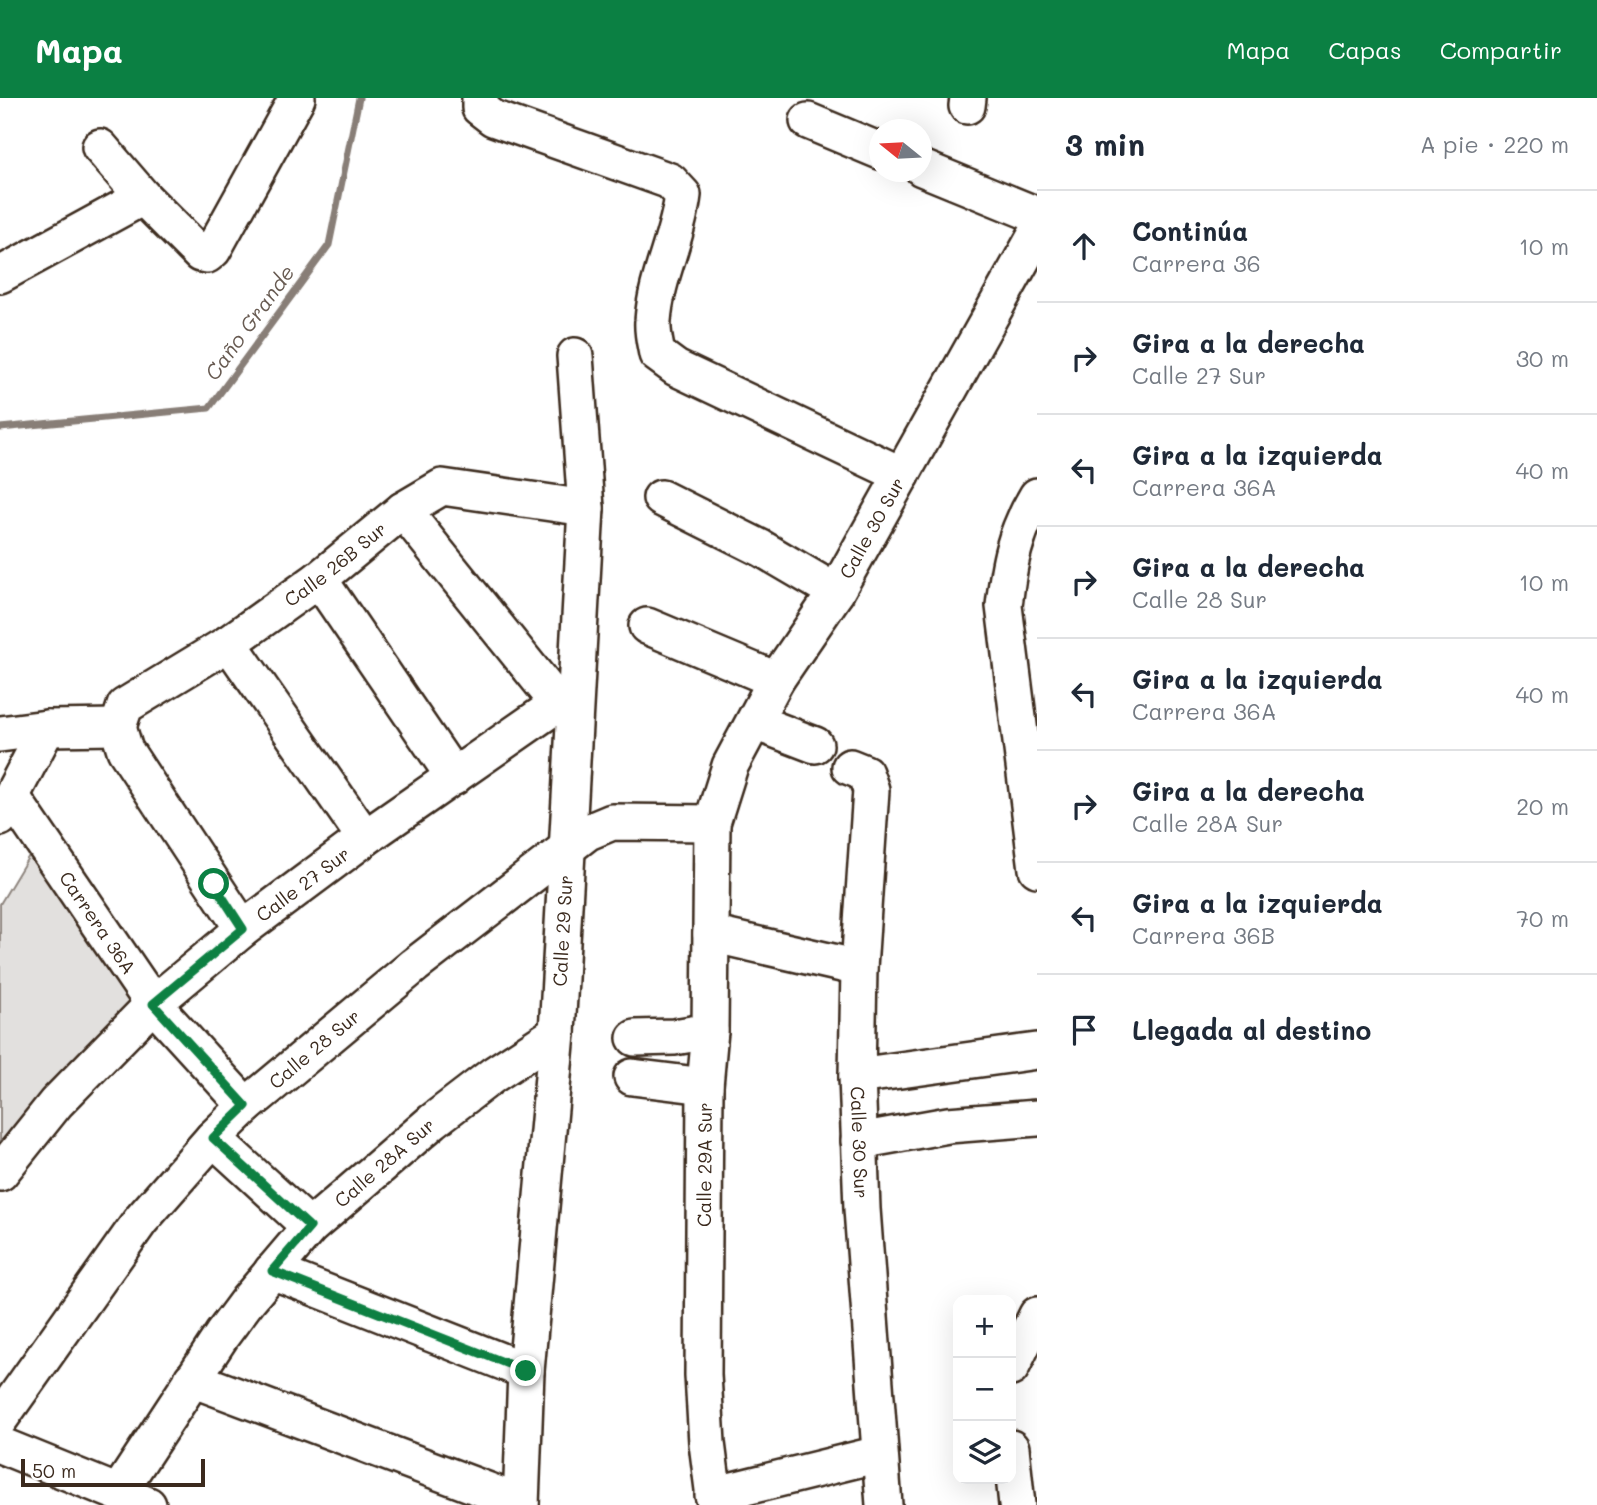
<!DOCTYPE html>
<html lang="es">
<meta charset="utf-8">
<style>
:root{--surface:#fff;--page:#f2f2f3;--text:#1f2937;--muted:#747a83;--line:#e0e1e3;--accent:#0b8043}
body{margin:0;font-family:Mali,sans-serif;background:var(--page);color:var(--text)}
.controls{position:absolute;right:21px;bottom:21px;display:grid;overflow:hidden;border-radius:14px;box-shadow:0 7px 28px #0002}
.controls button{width:63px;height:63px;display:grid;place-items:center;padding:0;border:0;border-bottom:2px solid var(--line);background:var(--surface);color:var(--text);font:35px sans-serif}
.compass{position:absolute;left:869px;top:21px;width:63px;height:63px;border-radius:50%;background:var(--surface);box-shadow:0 7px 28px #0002;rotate:288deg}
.scale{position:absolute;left:21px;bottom:18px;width:184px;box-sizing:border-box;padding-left:7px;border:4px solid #3b2a1e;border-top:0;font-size:19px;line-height:24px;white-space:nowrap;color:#3b2a1e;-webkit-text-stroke:5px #fff;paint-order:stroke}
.stop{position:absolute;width:21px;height:21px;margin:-16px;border:5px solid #0b8043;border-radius:50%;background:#fff}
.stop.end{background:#0b8043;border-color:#fff;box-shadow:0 2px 7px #0008}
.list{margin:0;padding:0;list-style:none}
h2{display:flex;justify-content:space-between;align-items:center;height:91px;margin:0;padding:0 28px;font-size:30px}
h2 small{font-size:23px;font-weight:400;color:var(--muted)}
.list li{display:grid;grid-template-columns:46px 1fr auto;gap:21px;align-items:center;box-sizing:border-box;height:112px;padding:0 28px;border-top:2px solid var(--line)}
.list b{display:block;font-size:26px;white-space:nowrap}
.list p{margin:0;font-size:23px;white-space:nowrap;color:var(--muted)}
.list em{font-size:23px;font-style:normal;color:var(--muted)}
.icon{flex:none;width:38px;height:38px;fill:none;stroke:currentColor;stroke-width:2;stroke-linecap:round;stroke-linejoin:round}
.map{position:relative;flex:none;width:1037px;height:1407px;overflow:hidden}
header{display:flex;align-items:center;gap:42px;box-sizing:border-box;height:98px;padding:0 35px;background:var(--accent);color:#fff}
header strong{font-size:33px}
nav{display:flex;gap:38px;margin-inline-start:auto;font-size:24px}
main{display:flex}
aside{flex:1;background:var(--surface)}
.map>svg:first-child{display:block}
.green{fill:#e2e0de;stroke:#8e857e;stroke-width:2}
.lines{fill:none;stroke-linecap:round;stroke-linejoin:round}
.stream{stroke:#887e77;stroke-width:7}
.minor-casing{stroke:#3b2a1e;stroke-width:40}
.minor{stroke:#fff;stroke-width:35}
.route{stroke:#0b8043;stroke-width:9}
.labels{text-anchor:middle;stroke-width:5;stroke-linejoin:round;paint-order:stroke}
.street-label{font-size:19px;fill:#3b2a1e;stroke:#fff}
.water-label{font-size:21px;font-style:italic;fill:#685b52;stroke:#fff}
</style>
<header>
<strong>Mapa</strong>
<nav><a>Mapa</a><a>Capas</a><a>Compartir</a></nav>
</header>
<main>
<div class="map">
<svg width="1037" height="1407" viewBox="0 0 1037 1407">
<rect width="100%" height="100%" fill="#fff"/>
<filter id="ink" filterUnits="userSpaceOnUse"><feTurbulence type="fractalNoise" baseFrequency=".0143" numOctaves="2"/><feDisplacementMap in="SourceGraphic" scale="14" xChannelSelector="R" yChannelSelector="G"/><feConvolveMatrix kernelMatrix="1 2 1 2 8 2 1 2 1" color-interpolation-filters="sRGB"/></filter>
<g filter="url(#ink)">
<!-- green -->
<polygon class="green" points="30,756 140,910 0,1069 0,806"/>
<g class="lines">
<!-- stream -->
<polyline class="stream" points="0,330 209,310 329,147 359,0"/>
<!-- minor casing -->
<g class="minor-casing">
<g id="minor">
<path d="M480 0V10L493 20 670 83 683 97C678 140 656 179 653 223 652 234 655 245 657 256L676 270 902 377"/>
<polyline points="967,8 968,0"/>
<polyline points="808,23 880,53"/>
<polyline points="100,49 143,99"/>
<polyline points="922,70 1037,117"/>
<polyline points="0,177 143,99 200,156 207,157 213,152 297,0"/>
<path d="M1037 398C1014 436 1009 465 1004 508L1037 771"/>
<polyline points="661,400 761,450 836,494"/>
<polyline points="403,412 558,605"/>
<polyline points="319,481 454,679"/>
<polyline points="647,528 776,582"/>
<polyline points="229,545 365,740"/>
<polyline points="755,624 815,647"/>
<path id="s1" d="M118 629 125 608 229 545 319 481 403 412 442 389 586 410"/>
<polyline points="118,629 125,652 243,831"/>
<polyline points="0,636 47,630 118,629"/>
<path id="s2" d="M850 669 865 675 871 692 859 870 857 978 862 1111 884 1407"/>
<path id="s3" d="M12 699 153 906 246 1008"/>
<polyline points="0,720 47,630"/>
<polyline points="711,836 859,870"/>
<polyline points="635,940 674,939 710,933"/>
<polyline points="857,978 1037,953"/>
<polyline points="632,979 705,988"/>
<polyline points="213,1040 310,1129"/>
<polyline points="859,1043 948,1027 1037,1020"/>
<path id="s4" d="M0 1075 56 1005 153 906 243 831 365 740 575 594"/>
<polyline points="272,1173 526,1273"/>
<polyline points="1011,1270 1037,1217"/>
<polyline points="192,1281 521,1405"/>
<path id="s5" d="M0 1321 141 1122 213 1040 246 1008 415 867 588 734 612 724 712 725"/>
<polyline points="0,1347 148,1407"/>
<polyline points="1011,1350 1017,1407"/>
<path id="s6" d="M118 1395 222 1237 248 1202 310 1129 433 1023 493 977 557 935"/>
<polyline points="713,1397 879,1356"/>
<path id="s7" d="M521 1407 526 1273 557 935 586 410 575 258"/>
<path id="s8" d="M715 1407 707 1345 703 1277 705 988 710 933 712 725 730 668 776 582 836 494 1037 135"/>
</g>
</g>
<!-- minor -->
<use href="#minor" class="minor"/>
</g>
</g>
<g class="lines" filter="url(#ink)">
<!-- route -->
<polyline class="route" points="214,786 243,831 153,906 246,1008 213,1040 310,1129 272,1173 526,1273"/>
</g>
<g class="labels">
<!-- street labels -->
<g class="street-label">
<text dy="7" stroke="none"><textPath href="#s8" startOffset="1020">Calle 30 Sur</textPath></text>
<text dy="7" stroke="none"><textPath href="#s1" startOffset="276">Calle 26B Sur</textPath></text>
<text dy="7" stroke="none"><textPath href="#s4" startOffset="420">Calle 27 Sur</textPath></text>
<text dy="7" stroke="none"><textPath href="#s3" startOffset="152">Carrera 36A</textPath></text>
<text dy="7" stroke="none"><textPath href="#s7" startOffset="576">Calle 29 Sur</textPath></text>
<text dy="7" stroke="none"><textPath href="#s5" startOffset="488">Calle 28 Sur</textPath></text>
<text dy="7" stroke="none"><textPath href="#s2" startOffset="387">Calle 30 Sur</textPath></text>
<text dy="7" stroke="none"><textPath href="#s6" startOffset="427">Calle 28A Sur</textPath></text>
<text dy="7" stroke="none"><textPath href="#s8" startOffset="341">Calle 29A Sur</textPath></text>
</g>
<!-- water labels -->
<g class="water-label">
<text transform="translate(250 225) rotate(-54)" y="7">Caño Grande</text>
</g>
</g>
</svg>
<div class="controls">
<button>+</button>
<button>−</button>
<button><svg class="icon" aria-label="layers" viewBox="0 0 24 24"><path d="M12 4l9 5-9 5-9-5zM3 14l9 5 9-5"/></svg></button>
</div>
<svg class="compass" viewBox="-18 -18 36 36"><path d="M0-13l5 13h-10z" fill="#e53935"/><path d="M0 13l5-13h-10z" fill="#747a83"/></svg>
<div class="scale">50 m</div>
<div class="stop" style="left:214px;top:786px"></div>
<div class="stop end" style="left:526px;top:1273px"></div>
</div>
<aside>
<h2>3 min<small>A pie · 220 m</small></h2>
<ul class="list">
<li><svg class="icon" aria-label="ahead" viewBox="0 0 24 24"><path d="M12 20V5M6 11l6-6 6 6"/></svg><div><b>Continúa</b><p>Carrera 36</p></div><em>10 m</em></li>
<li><svg class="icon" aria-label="right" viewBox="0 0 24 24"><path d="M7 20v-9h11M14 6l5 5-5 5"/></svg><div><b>Gira a la derecha</b><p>Calle 27 Sur</p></div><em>30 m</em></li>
<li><svg class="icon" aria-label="left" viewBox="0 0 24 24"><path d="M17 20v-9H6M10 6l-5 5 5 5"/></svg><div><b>Gira a la izquierda</b><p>Carrera 36A</p></div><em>40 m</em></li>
<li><svg class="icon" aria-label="right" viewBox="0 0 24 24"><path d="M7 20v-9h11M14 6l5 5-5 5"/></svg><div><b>Gira a la derecha</b><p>Calle 28 Sur</p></div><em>10 m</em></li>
<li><svg class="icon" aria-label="left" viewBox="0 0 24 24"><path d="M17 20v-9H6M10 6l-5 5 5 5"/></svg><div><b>Gira a la izquierda</b><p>Carrera 36A</p></div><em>40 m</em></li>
<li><svg class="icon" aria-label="right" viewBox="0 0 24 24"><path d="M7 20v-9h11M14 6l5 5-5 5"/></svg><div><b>Gira a la derecha</b><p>Calle 28A Sur</p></div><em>20 m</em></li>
<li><svg class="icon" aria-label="left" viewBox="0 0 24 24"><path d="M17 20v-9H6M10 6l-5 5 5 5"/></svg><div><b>Gira a la izquierda</b><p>Carrera 36B</p></div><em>70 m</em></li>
<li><svg class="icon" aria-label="arrive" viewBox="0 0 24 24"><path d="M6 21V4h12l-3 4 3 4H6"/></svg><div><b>Llegada al destino</b></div></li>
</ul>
</aside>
</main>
